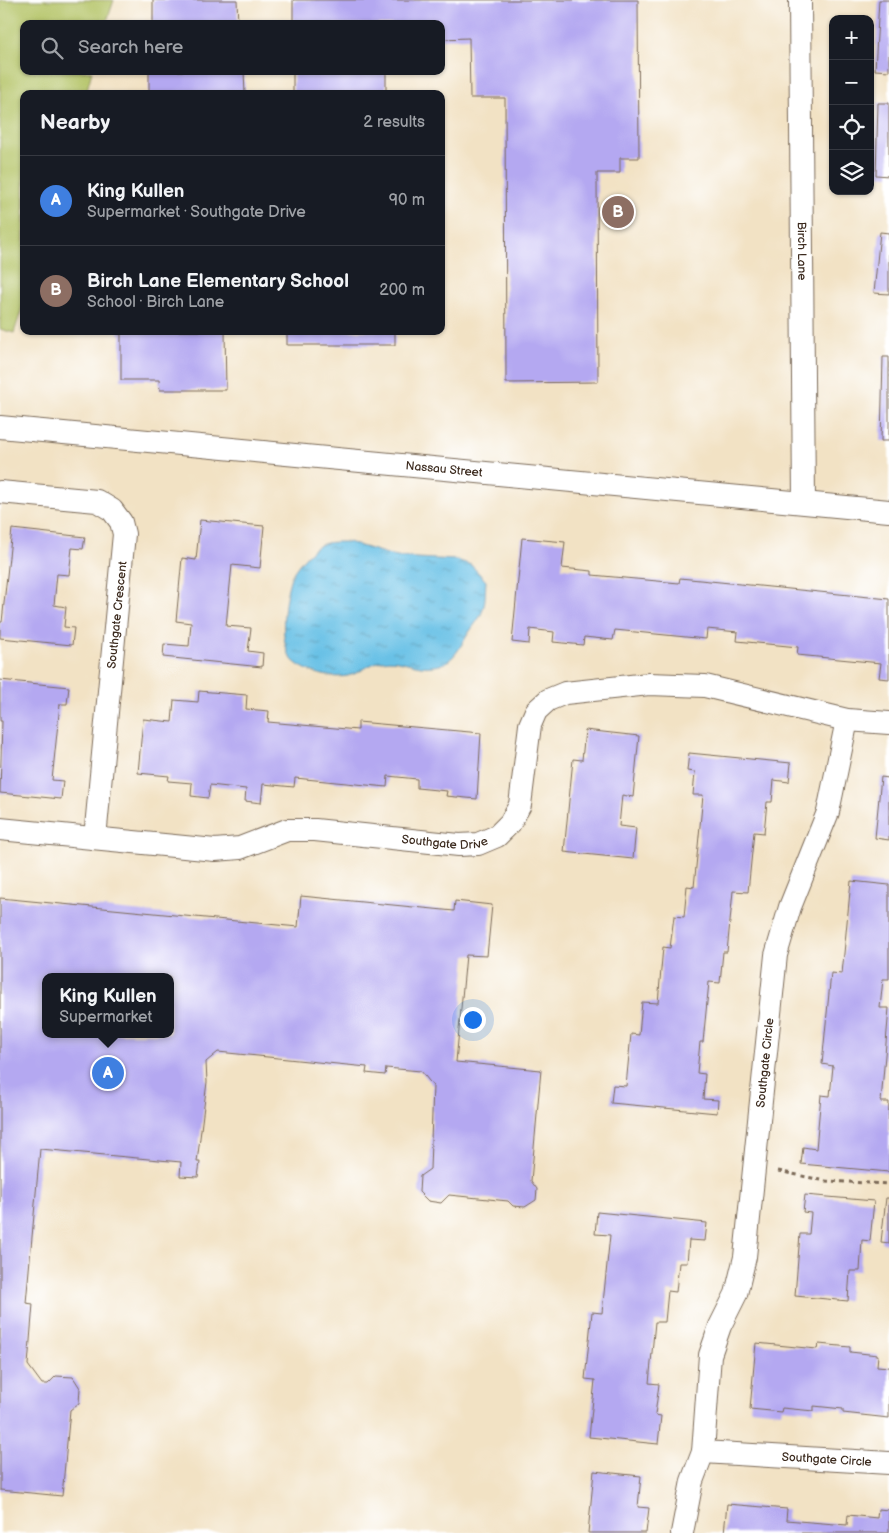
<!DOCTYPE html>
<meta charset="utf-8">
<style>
:root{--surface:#171b24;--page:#242831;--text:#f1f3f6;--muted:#9ea1a6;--line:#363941;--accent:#b45309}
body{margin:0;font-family:"Balsamiq Sans",sans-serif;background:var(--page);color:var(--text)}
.controls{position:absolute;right:15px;top:15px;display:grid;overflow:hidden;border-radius:10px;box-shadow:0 1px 4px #0004}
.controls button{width:45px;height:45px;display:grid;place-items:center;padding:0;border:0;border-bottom:1px solid var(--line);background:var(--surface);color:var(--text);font:25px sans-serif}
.you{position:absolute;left:472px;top:1019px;width:18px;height:18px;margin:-12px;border:4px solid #fff;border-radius:50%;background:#1a73e8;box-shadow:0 0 0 8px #1a73e833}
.badge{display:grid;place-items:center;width:32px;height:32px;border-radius:50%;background:var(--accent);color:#fff;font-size:16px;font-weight:700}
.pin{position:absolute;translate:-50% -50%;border:2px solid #fff;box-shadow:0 1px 5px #0006}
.popup{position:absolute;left:42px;top:973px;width:132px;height:65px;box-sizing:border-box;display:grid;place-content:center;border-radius:10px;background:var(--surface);filter:drop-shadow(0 1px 4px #0005);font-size:16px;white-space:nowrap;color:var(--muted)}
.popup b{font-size:19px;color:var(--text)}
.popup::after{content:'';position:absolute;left:50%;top:100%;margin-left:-10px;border:10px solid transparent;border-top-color:var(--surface)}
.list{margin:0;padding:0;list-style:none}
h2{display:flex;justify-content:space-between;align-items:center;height:65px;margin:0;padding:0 20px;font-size:21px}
h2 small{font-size:16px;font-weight:400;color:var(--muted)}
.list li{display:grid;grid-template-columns:32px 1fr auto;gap:15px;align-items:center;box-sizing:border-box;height:90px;padding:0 20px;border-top:1px solid var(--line)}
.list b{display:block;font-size:19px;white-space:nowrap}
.list p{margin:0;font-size:16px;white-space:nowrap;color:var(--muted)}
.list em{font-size:16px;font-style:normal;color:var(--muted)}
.icon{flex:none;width:28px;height:28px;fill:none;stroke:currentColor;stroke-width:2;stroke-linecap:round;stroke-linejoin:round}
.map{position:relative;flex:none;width:889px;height:1533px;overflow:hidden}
.search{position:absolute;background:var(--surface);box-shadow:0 1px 4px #0004;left:20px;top:20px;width:425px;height:55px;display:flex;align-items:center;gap:12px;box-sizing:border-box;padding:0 18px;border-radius:10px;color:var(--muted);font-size:19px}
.panel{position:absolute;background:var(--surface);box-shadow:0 1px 4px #0004;left:20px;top:90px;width:425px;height:245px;border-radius:10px}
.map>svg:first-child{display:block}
.pitch{fill:#b3c365;stroke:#777642}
.water{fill:url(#water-ripples);stroke:#527682}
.building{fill:#b4a8f1;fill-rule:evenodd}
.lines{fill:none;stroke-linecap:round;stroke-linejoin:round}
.minor-casing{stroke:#7b6a58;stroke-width:24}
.path{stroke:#7b6a58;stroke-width:3;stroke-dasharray:4 4;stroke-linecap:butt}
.minor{stroke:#fff;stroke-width:22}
.labels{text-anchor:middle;stroke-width:4;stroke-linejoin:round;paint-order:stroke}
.street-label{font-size:12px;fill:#3b2a1e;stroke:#fff}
</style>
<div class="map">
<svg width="889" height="1533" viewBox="0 0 889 1533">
<defs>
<pattern id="water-ripples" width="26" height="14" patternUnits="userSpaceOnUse" patternTransform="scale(1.25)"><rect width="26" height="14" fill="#69c1e6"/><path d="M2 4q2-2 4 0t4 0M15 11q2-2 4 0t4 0" fill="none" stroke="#589dba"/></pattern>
</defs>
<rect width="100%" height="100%" fill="#fff"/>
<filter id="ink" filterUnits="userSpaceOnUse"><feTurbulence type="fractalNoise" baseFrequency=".02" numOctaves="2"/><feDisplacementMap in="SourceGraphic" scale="10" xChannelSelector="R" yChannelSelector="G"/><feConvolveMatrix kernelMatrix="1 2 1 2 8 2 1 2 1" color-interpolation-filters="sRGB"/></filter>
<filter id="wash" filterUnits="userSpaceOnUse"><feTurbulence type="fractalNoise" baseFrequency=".0096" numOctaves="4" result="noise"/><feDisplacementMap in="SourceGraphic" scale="20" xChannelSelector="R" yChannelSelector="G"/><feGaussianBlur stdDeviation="1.12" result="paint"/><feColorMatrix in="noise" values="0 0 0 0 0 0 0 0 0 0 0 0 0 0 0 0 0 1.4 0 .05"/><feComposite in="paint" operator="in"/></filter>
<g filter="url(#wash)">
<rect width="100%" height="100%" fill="#f2e2c4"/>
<!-- pitch -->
<polygon class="pitch" points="0,0 114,0 106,24 24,24 24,71 92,71 86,94 24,94 24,302 14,333 0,329"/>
<!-- water -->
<path class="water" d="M348 542 397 557 457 560 471 565 486 581C485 591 486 603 482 612 480 618 474 625 470 631 460 646 454 664 434 666 415 669 400 657 382 661 371 663 364 670 354 674 338 681 311 674 297 664 276 650 284 598 291 577 295 568 307 554 315 548 325 541 337 542 348 542Z"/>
<g id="blocks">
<!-- building -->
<g class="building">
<polygon points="153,0 237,0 238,24 153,24"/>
<polygon points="293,0 638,0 639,158 620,158 620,173 597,173 598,382 506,383 505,98 470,98 469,38 441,39 441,24 293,24"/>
<polygon points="879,0 889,0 889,71 875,70"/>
<polygon points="149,71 244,71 245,94 149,94"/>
<rect x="293" y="71" width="93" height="23"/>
<polygon points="878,103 889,103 889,176 876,175"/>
<polygon points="880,232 889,233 889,294 874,293"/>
<polygon points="118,331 225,331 226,390 160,390 159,380 121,380 121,334 118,334"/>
<rect x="287" y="331" width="108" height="14"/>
<polygon points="883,357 889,357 889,441 881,441"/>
<polygon points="200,520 264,526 260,568 232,565 226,626 251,628 248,651 263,653 262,667 163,657 164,644 189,646 191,623 176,621 182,558 196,560"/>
<polygon points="12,529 85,537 83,549 72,548 69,575 57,574 54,605 66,607 64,627 74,628 72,645 0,638 0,622 2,622"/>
<polygon points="522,538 565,542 562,568 592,571 592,575 679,583 680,578 889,599 889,679 879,678 881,663 797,655 798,647 737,641 738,632 707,629 706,639 615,630 613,640 584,637 583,645 553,642 554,632 530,629 529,644 512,642"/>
<polygon points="0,680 69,687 67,704 60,704 52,780 63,781 61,799 0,793 2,721 0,721"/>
<polygon points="199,691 247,695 246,709 269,711 268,722 358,730 358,722 481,733 477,799 446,796 447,791 417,788 417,779 388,776 387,787 295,778 294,787 263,784 261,803 245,801 246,789 210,785 208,798 191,796 192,783 168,781 169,776 138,773 143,719 172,722 174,700 198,702"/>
<polygon points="585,730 639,736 633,797 622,795 619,826 636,828 633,859 564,852 573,759 582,760"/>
<polygon points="689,753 791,763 789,782 774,780 772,802 767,802 764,833 754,832 748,892 733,891 727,952 723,952 720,983 709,982 703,1042 700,1042 697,1073 705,1074 703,1099 718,1100 717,1113 611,1103 613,1085 626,1086 631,1034 639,1035 642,1002 658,1003 663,947 670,948 674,916 684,917 687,886 694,887 703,795 693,795 695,772 687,771"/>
<polygon points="881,777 889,778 889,840 875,838"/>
<polygon points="851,881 889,885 889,979 883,979 880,1008 889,1008 881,1102 889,1102 888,1132 889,1132 889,1172 801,1164 803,1147 816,1149 821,1095 830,1096 833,1066 822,1064 831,973 842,974"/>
<path d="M301 896 454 911 455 901 492 905 487 956 466 955 456 1062 541 1070 531 1181 537 1189 536 1200 525 1207 513 1206 508 1201 449 1195 441 1203 428 1201 419 1192 420 1176 430 1169 433 1086 421 1071 386 1068 385 1075 366 1073 367 1067 218 1052 206 1062 207 1082 197 1162H200L198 1177 180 1176 181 1162 40 1149 26 1303 33 1304 28 1365 42 1384H48L56 1376 73 1377 80 1388 79 1403 70 1410 62 1496 0 1490V898L298 927ZM46 977H170V1034H46Z"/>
<polygon points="805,1195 874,1201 870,1241 862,1240 860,1271 850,1271 848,1301 795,1296 800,1234 809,1234 811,1213 803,1212"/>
<polygon points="886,1198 889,1198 889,1243 881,1242"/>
<polygon points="597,1212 707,1223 705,1241 689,1240 687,1263 679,1263 676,1292 668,1291 665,1322 655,1322 649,1383 659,1384 655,1415 661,1416 658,1444 589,1437 595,1380 585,1379 592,1312 602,1313 610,1235 595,1234"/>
<polygon points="756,1343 817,1349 819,1344 850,1347 850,1352 878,1355 877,1366 889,1367 889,1418 843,1413 843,1409 814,1406 814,1411 782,1408 781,1412 750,1409"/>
<polygon points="594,1471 641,1476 638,1507 649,1508 646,1533 588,1533"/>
<polygon points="727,1504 787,1509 786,1520 847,1525 848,1515 877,1518 878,1509 889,1510 889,1533 724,1533"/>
</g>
</g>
</g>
<g filter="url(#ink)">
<use href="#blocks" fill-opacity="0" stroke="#7b6a58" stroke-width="1"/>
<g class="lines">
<!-- minor casing -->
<g class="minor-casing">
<g id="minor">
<path id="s1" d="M800 0 804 502"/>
<path id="s2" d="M0 427 889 511"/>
<polyline points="0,492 97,501 112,510 121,522 124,534 95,838"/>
<path id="s3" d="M0 829 215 850 240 848 287 830H315L459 845 478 844 497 836 510 823 520 805 530 725 536 711 548 700 565 693 649 684 705 686 847 720 889 723"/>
<path id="s4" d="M703 1452 889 1463"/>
<path id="s5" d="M682 1533 692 1481 703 1452 710 1355 720 1326 736 1294 745 1257 776 955 790 907 828 812 847 720"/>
</g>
</g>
<!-- path -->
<polyline class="path" points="778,1171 826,1181 889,1184"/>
<!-- minor -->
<use href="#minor" class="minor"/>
</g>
</g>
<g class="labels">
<!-- street labels -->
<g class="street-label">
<text dy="4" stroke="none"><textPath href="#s1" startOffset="251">Birch Lane</textPath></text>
<text dy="4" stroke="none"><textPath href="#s2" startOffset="446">Nassau Street</textPath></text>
<text transform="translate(117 615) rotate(-84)" y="4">Southgate Crescent</text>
<text dy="4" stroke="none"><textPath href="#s3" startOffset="450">Southgate Drive</textPath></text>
<text dy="4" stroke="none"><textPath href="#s5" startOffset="481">Southgate Circle</textPath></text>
<text dy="4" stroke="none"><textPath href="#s4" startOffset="124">Southgate Circle</textPath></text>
</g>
</g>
</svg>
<div class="controls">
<button>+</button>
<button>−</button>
<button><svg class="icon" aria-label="locate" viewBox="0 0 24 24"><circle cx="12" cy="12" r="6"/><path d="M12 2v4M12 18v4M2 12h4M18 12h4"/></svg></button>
<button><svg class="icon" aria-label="layers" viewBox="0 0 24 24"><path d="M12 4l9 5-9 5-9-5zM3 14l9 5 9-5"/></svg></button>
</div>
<div class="you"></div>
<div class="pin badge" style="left:108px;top:1073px;background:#3f7fe0">A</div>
<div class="popup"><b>King Kullen</b>Supermarket</div>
<div class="pin badge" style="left:618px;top:212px;background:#8d6e63">B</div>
<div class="search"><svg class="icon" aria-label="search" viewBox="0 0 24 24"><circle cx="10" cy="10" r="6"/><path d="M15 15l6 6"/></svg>Search here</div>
<section class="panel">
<h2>Nearby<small>2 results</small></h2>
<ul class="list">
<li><span class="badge" style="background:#3f7fe0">A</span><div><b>King Kullen</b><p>Supermarket · Southgate Drive</p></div><em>90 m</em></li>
<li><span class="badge" style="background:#8d6e63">B</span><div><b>Birch Lane Elementary School</b><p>School · Birch Lane</p></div><em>200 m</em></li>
</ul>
</section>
</div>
